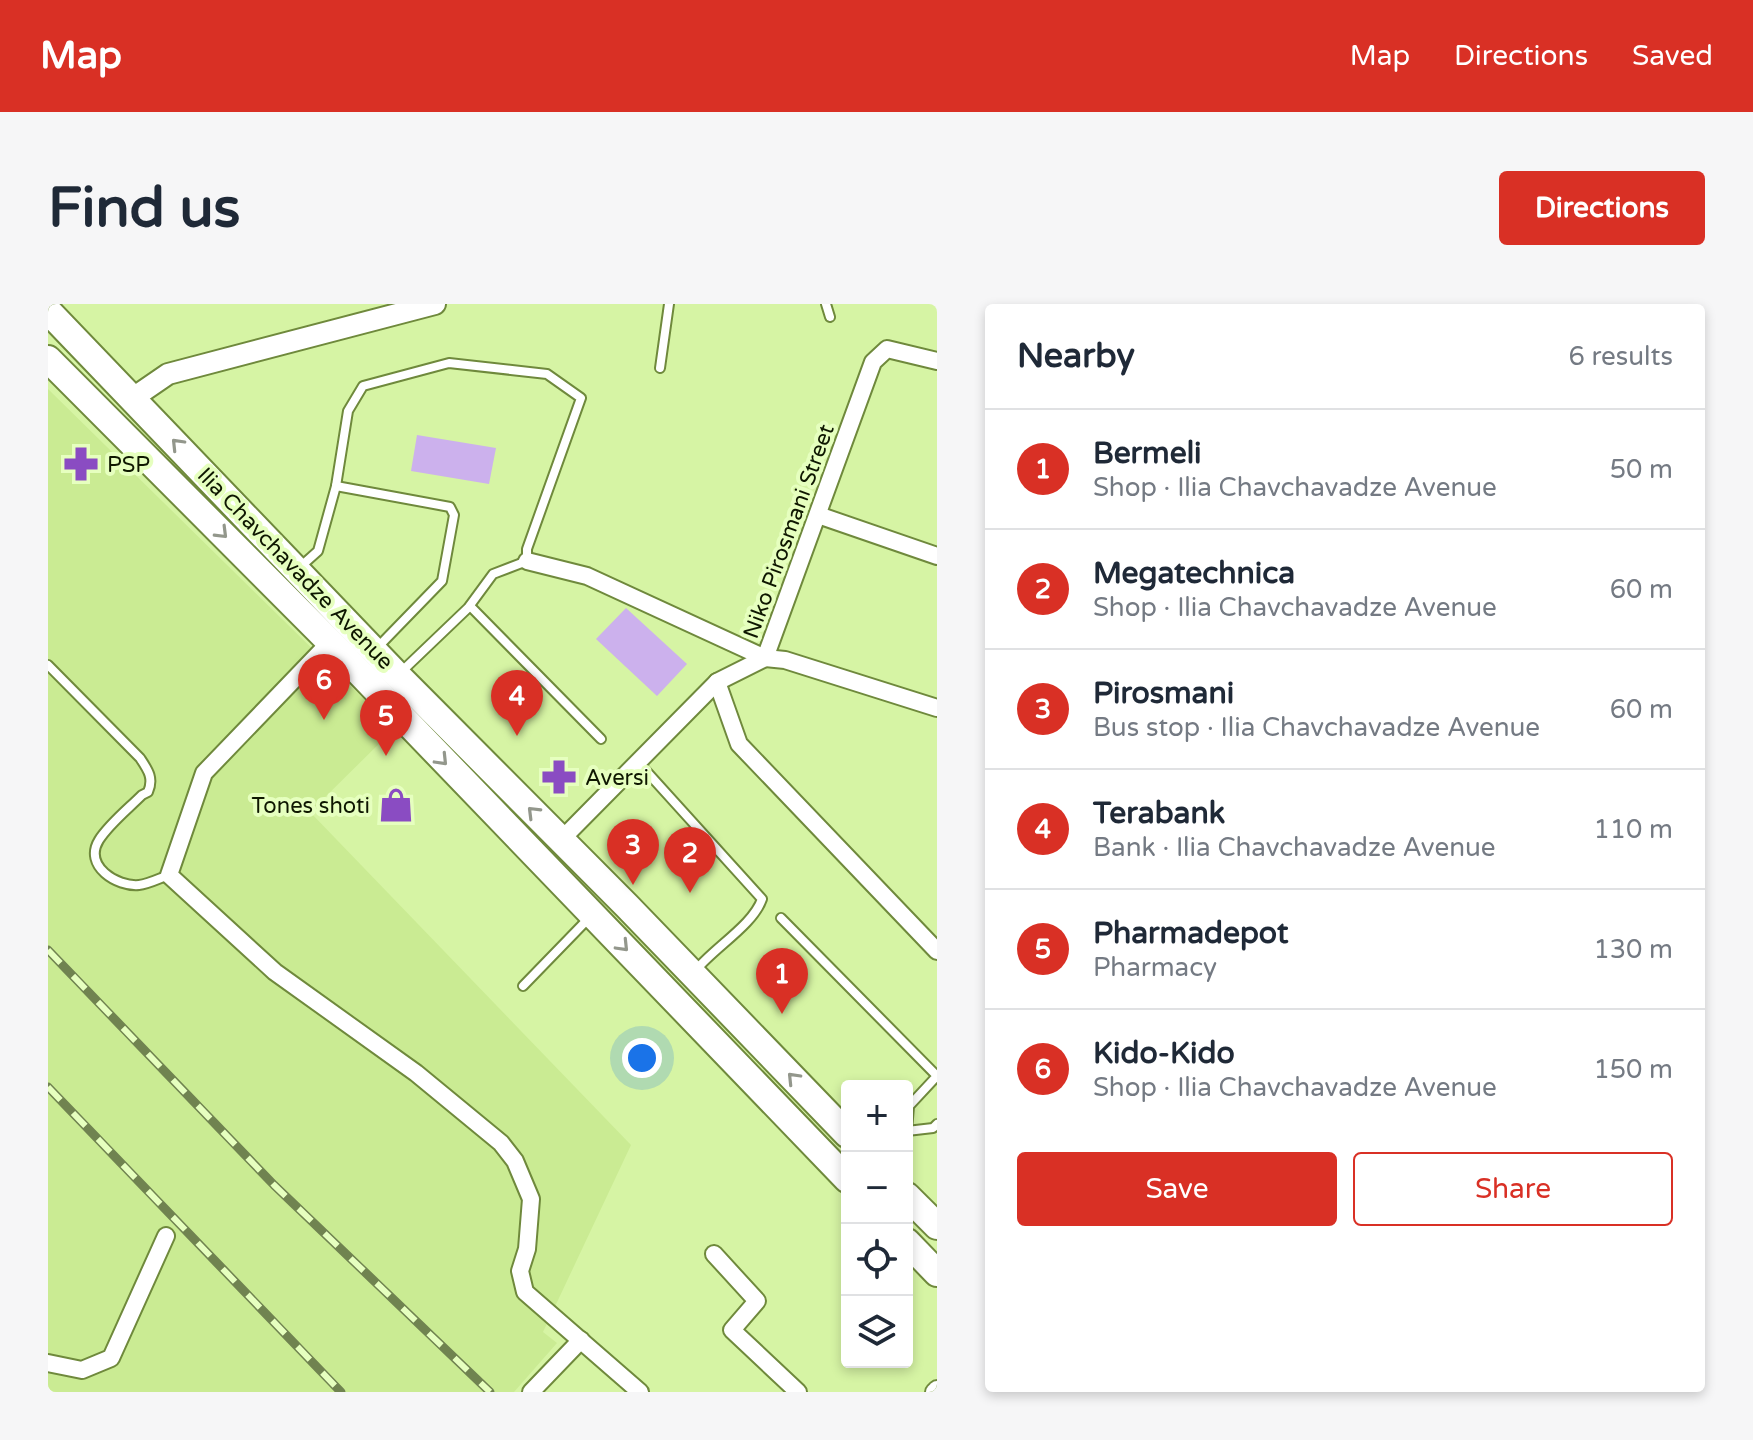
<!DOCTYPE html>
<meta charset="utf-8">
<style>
:root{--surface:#fff;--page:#f6f6f7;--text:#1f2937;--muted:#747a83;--line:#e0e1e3;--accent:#d93025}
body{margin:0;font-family:"Varela Round",sans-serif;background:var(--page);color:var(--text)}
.controls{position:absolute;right:24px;bottom:24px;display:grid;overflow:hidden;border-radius:8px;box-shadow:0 4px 12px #0003}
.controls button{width:72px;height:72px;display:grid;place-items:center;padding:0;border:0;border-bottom:2px solid var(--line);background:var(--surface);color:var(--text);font:40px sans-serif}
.you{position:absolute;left:594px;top:754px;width:28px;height:28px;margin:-20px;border:6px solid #fff;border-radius:50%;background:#1a73e8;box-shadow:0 0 0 12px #1a73e833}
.badge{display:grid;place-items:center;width:52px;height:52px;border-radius:50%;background:var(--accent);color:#fff;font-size:26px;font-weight:700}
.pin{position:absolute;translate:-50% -66px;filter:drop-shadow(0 2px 4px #0008)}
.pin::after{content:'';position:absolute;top:42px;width:28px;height:24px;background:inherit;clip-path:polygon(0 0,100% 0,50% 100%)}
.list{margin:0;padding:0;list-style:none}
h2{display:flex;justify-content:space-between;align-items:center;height:104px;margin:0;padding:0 32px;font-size:34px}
h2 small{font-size:26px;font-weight:400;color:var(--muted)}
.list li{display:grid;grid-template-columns:52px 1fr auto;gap:24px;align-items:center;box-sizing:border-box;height:120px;padding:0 32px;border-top:2px solid var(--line)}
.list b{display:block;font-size:30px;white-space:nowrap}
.list p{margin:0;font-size:26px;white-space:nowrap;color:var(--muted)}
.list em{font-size:26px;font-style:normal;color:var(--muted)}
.actions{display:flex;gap:16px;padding:24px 32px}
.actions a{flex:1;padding:18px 0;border:2px solid var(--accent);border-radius:8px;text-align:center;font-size:28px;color:var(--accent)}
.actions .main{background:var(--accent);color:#fff}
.icon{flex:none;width:44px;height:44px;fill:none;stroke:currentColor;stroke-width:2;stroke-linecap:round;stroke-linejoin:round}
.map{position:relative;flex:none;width:889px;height:1088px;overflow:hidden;border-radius:8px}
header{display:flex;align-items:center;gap:48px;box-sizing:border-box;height:112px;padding:0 40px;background:var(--accent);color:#fff}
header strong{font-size:38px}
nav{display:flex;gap:44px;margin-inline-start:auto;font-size:28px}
.intro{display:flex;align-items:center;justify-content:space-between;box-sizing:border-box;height:192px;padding:0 48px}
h1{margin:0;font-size:56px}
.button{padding:20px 36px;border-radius:8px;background:var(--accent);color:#fff;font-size:28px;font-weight:700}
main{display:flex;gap:48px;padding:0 48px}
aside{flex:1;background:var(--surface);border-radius:8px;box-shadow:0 4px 12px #0003}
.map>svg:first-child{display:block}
.built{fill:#caeb93}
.green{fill:#ccb1ed}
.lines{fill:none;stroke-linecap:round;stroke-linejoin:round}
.service-casing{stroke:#6f893c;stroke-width:12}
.minor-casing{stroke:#6f893c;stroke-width:20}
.tertiary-casing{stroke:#6f893c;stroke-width:24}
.primary-casing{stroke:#6f893c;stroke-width:30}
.service{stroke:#fff;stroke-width:8}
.minor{stroke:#fff;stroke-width:16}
.tertiary{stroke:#fff;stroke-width:20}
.primary{stroke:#fff;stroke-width:26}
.rail-casing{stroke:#708350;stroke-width:9}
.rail{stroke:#e6ffbf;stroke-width:6;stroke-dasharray:18;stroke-linecap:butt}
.oneway{stroke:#93978c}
.labels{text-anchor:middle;stroke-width:8;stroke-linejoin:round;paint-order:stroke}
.poi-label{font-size:22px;fill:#0e1700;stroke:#e6ffbf;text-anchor:start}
.street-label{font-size:22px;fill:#0e1700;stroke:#e6ffbf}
</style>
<header>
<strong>Map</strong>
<nav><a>Map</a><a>Directions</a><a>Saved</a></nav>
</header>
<div class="intro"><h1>Find us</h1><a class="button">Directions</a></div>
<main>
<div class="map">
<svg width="889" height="1088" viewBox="0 0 889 1088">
<rect width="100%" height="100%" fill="#d6f4a4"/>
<!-- built -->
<polygon class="built" points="0,85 346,425 262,508 583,841 495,1028 509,1039 466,1088 0,1088"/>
<!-- green -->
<g class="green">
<polygon points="369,131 448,144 441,180 363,167"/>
<polygon points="578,304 639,360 609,392 548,335"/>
</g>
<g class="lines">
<!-- service casing -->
<g class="service-casing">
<g id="service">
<polyline points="778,0 782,13"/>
<polyline points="612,64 621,0"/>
<polyline points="288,182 402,203 406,211 394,277 327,346"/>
<polyline points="251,264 270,247 288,182 300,107 315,82 401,59 499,70 533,94 479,245 479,257 445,270 420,304 351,370"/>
<polyline points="422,302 553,435"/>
<path d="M0 361 92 454C100 466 106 474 100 488L94 491C80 505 61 520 51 536 35 562 69 583 91 581 101 580 112 574 121 571"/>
<path d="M590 458 714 595C705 621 667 643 648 666"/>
<polyline points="733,614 889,772 861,802 859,827"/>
<polyline points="475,682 541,614"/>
<polyline points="859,827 885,824 889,820"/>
</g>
</g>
<!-- minor casing -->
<g class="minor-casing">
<g id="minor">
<polyline points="770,211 889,252"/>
<polyline points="479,257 539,272 717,354 737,356 889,404"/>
<polyline points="282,338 156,469 121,571 227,668 368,769 453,839 467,857 483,895 479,945 472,967 477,988 592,1088"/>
<polyline points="669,378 691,440 889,647"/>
<polyline points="513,536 669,378 717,354 825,58 839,45 889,57"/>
<polyline points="666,950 709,997 684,1026 750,1088"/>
<polyline points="0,1059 34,1066 63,1054 118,932"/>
<polyline points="483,1088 533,1036"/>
<polyline points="886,1088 889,1085"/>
</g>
</g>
<!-- tertiary casing -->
<g class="tertiary-casing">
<polyline id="tertiary" points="85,94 120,70 387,0"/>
</g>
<!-- primary casing -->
<g class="primary-casing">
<g id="primary">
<polyline points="0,7 350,372 579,602 799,830"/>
<polyline points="0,55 282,338 799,875"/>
<polyline points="859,892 889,922"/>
<polyline points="859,938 889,969"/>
</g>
</g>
<!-- service -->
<use href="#service" class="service"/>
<!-- minor -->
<use href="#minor" class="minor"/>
<!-- tertiary -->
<use href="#tertiary" class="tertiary"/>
<!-- primary -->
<use href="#primary" class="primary"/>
<!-- rail casing -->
<g class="rail-casing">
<g id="rail">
<polyline points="0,646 226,881 442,1088"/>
<polyline points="0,783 293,1088"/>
</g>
</g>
<!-- rail -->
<use href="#rail" class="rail"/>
</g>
<!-- one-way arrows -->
<defs><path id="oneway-chevron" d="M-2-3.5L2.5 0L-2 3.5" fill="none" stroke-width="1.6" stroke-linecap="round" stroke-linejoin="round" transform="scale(2)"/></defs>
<g class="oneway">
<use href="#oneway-chevron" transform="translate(129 140) rotate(-134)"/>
<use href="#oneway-chevron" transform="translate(174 229) rotate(45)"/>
<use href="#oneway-chevron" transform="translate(394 456) rotate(46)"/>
<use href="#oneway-chevron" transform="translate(485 508) rotate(-135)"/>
<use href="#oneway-chevron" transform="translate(575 642) rotate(46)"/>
<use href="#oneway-chevron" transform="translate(745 774) rotate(-134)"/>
</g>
<!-- icons -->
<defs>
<g id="pharmacy-bare" transform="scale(2.76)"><path d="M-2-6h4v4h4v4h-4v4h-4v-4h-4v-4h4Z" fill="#8a4cc2" stroke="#e6ffbf" stroke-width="2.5" paint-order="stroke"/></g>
<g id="shop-bare" transform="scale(2.76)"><path d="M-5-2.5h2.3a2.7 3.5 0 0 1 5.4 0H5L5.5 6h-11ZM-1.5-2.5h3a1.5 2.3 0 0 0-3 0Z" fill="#8a4cc2" stroke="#e6ffbf" stroke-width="2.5" paint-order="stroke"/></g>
</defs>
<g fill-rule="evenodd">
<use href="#pharmacy-bare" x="33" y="160"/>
<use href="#pharmacy-bare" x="511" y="473"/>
<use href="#shop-bare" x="348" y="501"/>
</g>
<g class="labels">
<!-- poi labels -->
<g class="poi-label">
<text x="59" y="168">PSP</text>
<text x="537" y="481">Aversi</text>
<text x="322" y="509" text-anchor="end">Tones shoti</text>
</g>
<!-- street labels -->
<g class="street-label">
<text transform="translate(740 227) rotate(-70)" y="8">Niko Pirosmani Street</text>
<text transform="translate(248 264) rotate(46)" y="8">Ilia Chavchavadze Avenue</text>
</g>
</g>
</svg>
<div class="controls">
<button>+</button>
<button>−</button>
<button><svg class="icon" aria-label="locate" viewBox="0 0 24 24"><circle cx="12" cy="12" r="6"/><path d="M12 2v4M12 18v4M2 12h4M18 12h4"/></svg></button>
<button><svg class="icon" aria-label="layers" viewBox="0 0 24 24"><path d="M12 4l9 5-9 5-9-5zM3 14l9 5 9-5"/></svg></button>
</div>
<div class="you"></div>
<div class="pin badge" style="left:734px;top:710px">1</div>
<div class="pin badge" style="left:642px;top:589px">2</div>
<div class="pin badge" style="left:585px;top:581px">3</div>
<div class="pin badge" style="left:469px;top:432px">4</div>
<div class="pin badge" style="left:338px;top:452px">5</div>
<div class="pin badge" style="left:276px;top:416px">6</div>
</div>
<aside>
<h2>Nearby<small>6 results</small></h2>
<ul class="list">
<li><span class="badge">1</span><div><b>Bermeli</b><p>Shop · Ilia Chavchavadze Avenue</p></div><em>50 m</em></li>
<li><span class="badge">2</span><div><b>Megatechnica</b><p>Shop · Ilia Chavchavadze Avenue</p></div><em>60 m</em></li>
<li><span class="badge">3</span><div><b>Pirosmani</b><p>Bus stop · Ilia Chavchavadze Avenue</p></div><em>60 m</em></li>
<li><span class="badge">4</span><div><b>Terabank</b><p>Bank · Ilia Chavchavadze Avenue</p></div><em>110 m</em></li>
<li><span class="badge">5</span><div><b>Pharmadepot</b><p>Pharmacy</p></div><em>130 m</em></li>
<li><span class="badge">6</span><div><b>Kido-Kido</b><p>Shop · Ilia Chavchavadze Avenue</p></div><em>150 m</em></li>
</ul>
<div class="actions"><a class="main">Save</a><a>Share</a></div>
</aside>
</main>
